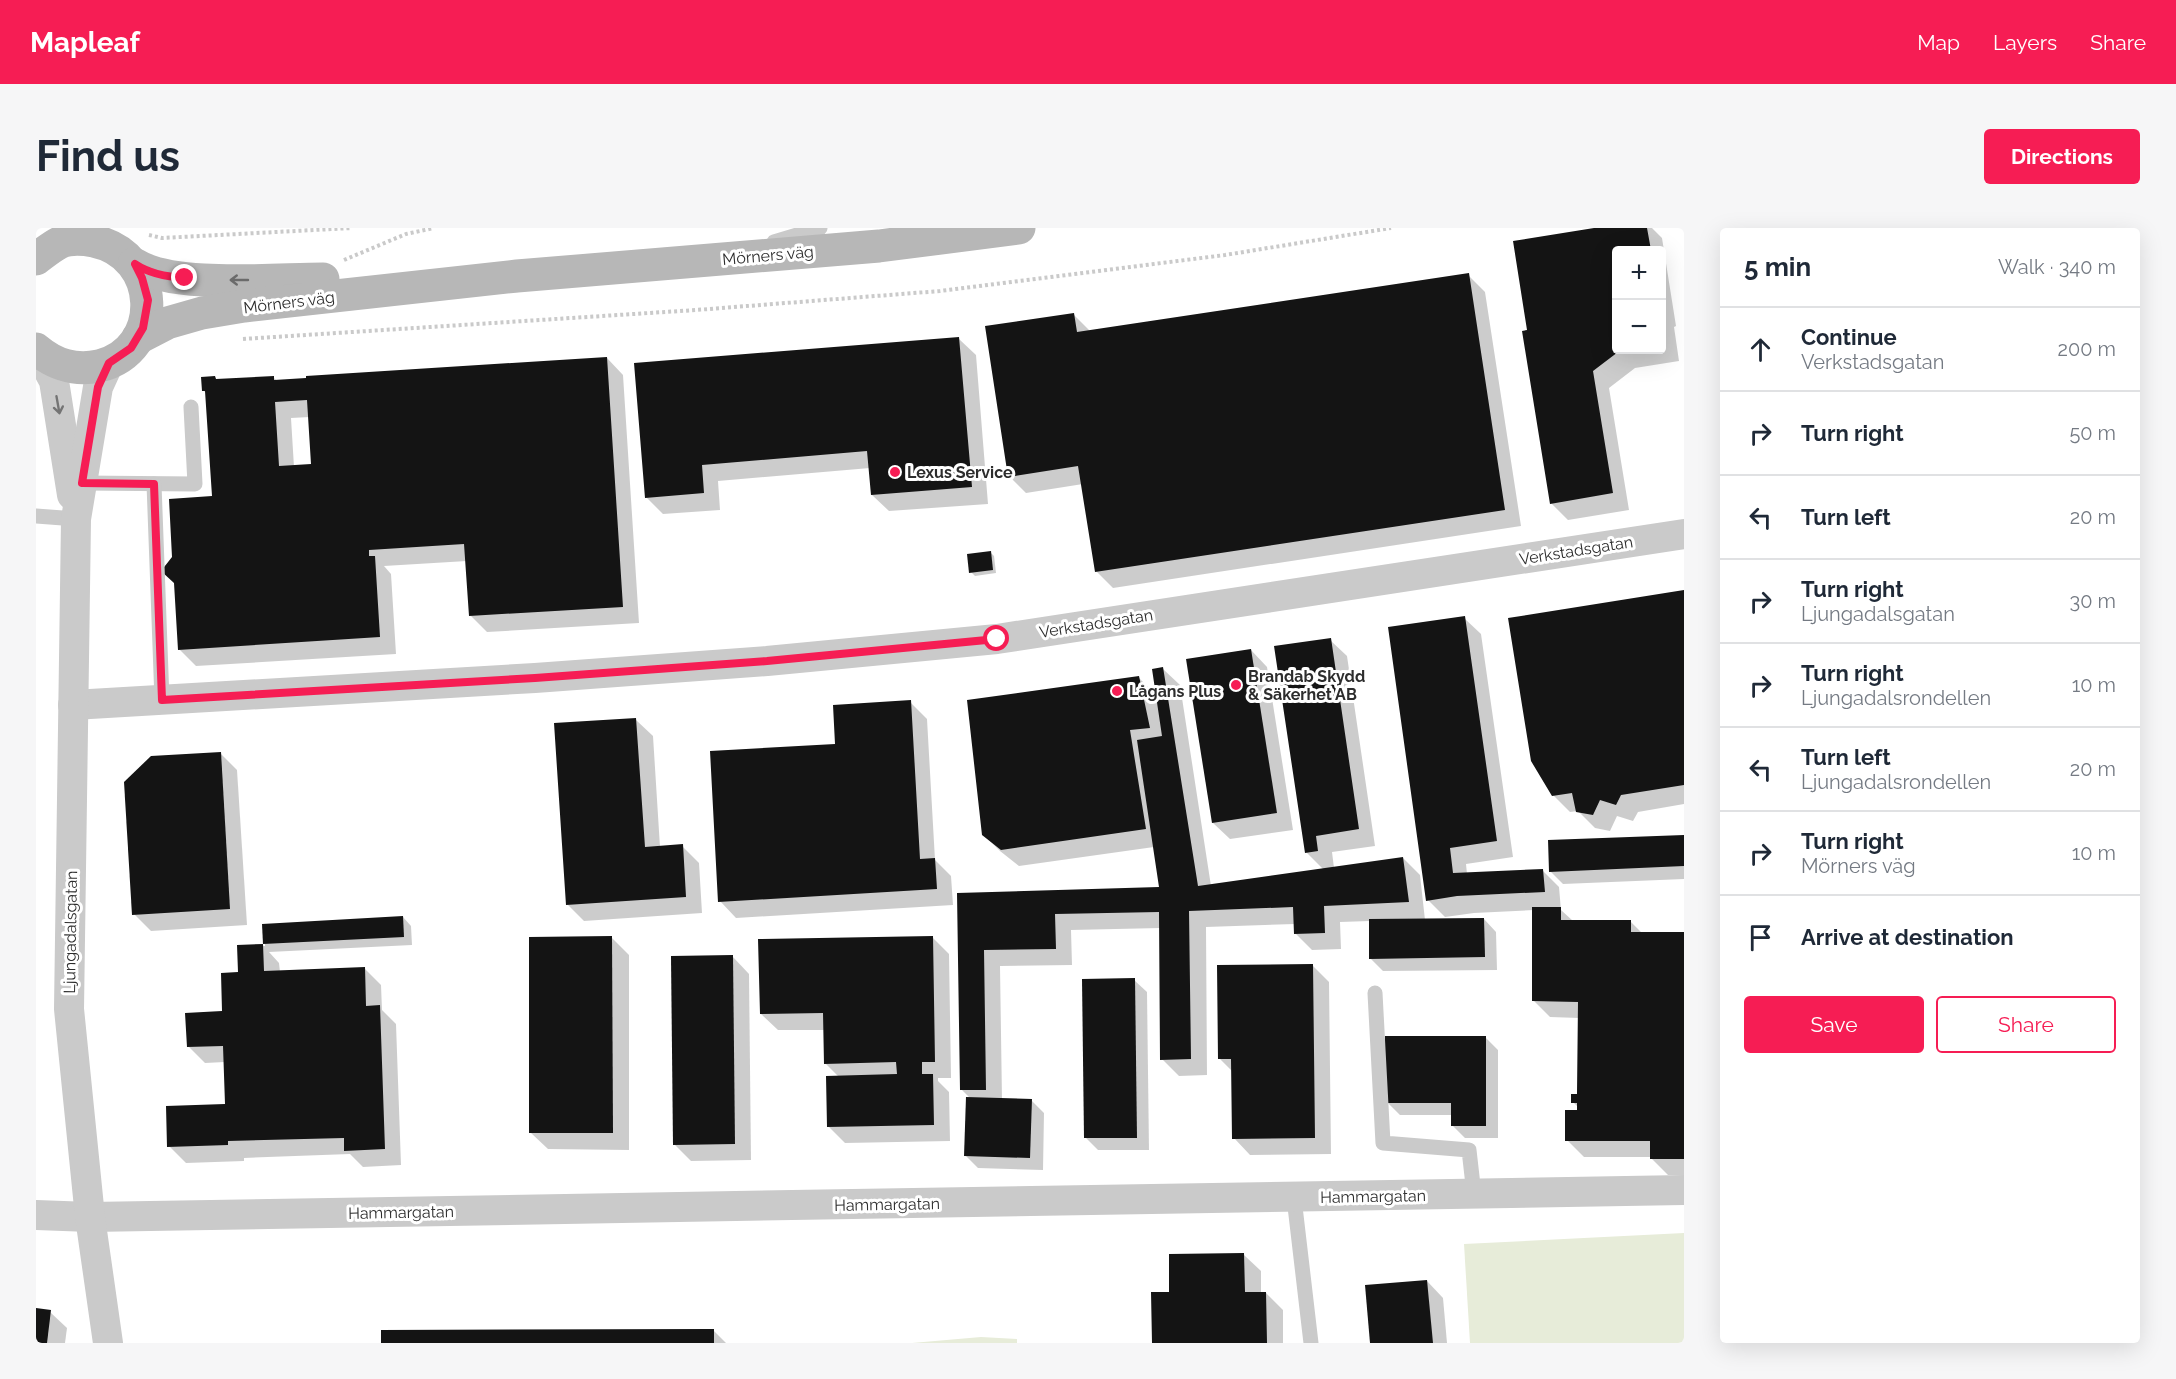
<!DOCTYPE html>
<meta charset="utf-8">
<style>
:root{--surface:#fff;--page:#f6f6f7;--text:#1f2937;--muted:#747a83;--line:#e0e1e3;--accent:#f61d54}
body{margin:0;font-family:Raleway,sans-serif;background:var(--page);color:var(--text)}
.controls{position:absolute;right:18px;top:18px;display:grid;overflow:hidden;border-radius:6px;box-shadow:0 6px 24px #0002}
.controls button{width:54px;height:54px;display:grid;place-items:center;padding:0;border:0;border-bottom:2px solid var(--line);background:var(--surface);color:var(--text);font:30px sans-serif}
.stop{position:absolute;width:18px;height:18px;margin:-14px;border:4px solid #f61d54;border-radius:50%;background:#fff}
.stop.end{background:#f61d54;border-color:#fff;box-shadow:0 2px 6px #0008}
.list{margin:0;padding:0;list-style:none}
h2{display:flex;justify-content:space-between;align-items:center;height:78px;margin:0;padding:0 24px;font-size:26px}
h2 small{font-size:20px;font-weight:400;color:var(--muted)}
.list li{display:grid;grid-template-columns:39px 1fr auto;gap:18px;align-items:center;box-sizing:border-box;height:84px;padding:0 24px;border-top:2px solid var(--line)}
.list b{display:block;font-size:22px;white-space:nowrap}
.list p{margin:0;font-size:20px;white-space:nowrap;color:var(--muted)}
.list em{font-size:20px;font-style:normal;color:var(--muted)}
.actions{display:flex;gap:12px;padding:18px 24px}
.actions a{flex:1;padding:14px 0;border:2px solid var(--accent);border-radius:6px;text-align:center;font-size:21px;color:var(--accent)}
.actions .main{background:var(--accent);color:#fff}
.icon{flex:none;width:33px;height:33px;fill:none;stroke:currentColor;stroke-width:2;stroke-linecap:round;stroke-linejoin:round}
.map{position:relative;flex:none;width:1648px;height:1115px;overflow:hidden;border-radius:6px}
header{display:flex;align-items:center;gap:36px;box-sizing:border-box;height:84px;padding:0 30px;background:var(--accent);color:#fff}
header strong{font-size:28px}
nav{display:flex;gap:33px;margin-inline-start:auto;font-size:21px}
.intro{display:flex;align-items:center;justify-content:space-between;box-sizing:border-box;height:144px;padding:0 36px}
h1{margin:0;font-size:42px}
.button{padding:15px 27px;border-radius:6px;background:var(--accent);color:#fff;font-size:21px;font-weight:700}
main{display:flex;gap:36px;padding:0 36px}
aside{flex:1;background:var(--surface);border-radius:6px;box-shadow:0 6px 24px #0002}
.map>svg:first-child{display:block}
.green{fill:#e7ecd9}
.shadow{fill:#0003;fill-rule:evenodd}
.building{fill:#141414;fill-rule:evenodd}
.lines{fill:none;stroke-linecap:round;stroke-linejoin:round}
.path{stroke:#cacaca;stroke-width:4;stroke-dasharray:3 3;stroke-linecap:butt}
.lane{stroke:#cacaca;stroke-width:15}
.street{stroke:#cacaca;stroke-width:30}
.secondary{stroke:#b7b7b7;stroke-width:33}
.oneway{stroke:#6b6b6b}
.oneway2{stroke:#747474}
.route{stroke:#f61d54;stroke-width:8}
.poi-dot{fill:#f61d54;stroke:#fff;stroke-width:2}
.labels{text-anchor:middle;stroke-width:6;stroke-linejoin:round;paint-order:stroke}
.street-label{font-size:16px;fill:#2d2d2d;stroke:#fff}
.poi-label{font-size:16px;font-weight:bold;fill:#2d2d2d;stroke:#fff;text-anchor:start}
</style>
<header>
<strong>Mapleaf</strong>
<nav><a>Map</a><a>Layers</a><a>Share</a></nav>
</header>
<div class="intro"><h1>Find us</h1><a class="button">Directions</a></div>
<main>
<div class="map">
<svg width="1648" height="1115" viewBox="0 0 1648 1115">
<rect width="100%" height="100%" fill="#fff"/>
<!-- green -->
<g class="green">
<polygon points="1648,1005 1648,1115 1434,1115 1428,1016"/>
<polygon points="945,1109 981,1111 981,1115 876,1115"/>
</g>
<!-- shadow -->
<g class="shadow">
<path d="M1568 0H1616L1626 10 1640 98 1638 99 1643 133 1599 140 1573 160 1593 282 1532 292 1515 275 1493 103ZM1580 22H1626V122H1580Z"/>
<polygon points="1432,47 1449,64 1485,298 1077,360 1060,343 1047,256 990,265 973,248 1037,86 1055,104"/>
<polygon points="923,111 940,127 952,276 853,283 836,267 834,240 682,253 684,282 627,286 610,269 600,137"/>
<path d="M571 130 587 147 603 395 451 404 434 387 431 333 348 338 355 346 360 426 160 438 143 421 178 269 171 166 167 162 179 150 182 153 237 149 241 153ZM274 189 277 237 258 239 255 190Z"/>
<polygon points="954,324 958,328 960,345 939,348 935,344"/>
<polygon points="1648,363 1648,576 1602,584 1597,593 1581,588 1574,603 1559,600 1542,583 1534,584 1517,567"/>
<polygon points="1428,390 1445,406 1477,629 1430,636 1431,646 1506,642 1523,659 1525,682 1537,693 1595,694 1607,706 1648,706 1648,947 1632,947 1614,929 1548,929 1531,912 1543,884 1543,880 1537,874 1543,867 1543,790 1514,789 1498,773 1498,682 1438,685 1409,689 1392,672"/>
<polygon points="1294,412 1311,428 1339,618 1296,624 1298,640 1367,630 1384,647 1389,692 1448,691 1460,704 1461,742 1347,743 1334,730 1334,693 1304,694 1305,721 1276,722 1260,706 1259,696 1170,699 1171,847 1143,848 1126,831 1125,700 1035,702 1036,737 964,738 966,872 996,873 1008,885 1007,942 942,940 929,927 935,871 926,862 923,667 1125,660 1118,619 983,638 964,623 947,606 1103,450 1121,468 1127,441 1144,457 1175,658 1288,642 1270,624"/>
<polygon points="1215,422 1231,439 1257,602 1194,611 1177,595"/>
<polygon points="874,474 891,491 899,632 915,648 917,677 700,690 684,673"/>
<polygon points="600,492 617,508 624,619 646,618 663,635 666,685 548,693 531,676"/>
<polygon points="184,525 201,542 211,697 115,703 98,686"/>
<polygon points="1648,608 1648,651 1527,656 1514,643"/>
<polygon points="367,689 375,698 376,717 233,724 243,735 244,744 329,741 345,757 346,782 360,796 365,937 327,939 314,926 208,930 208,933 150,935 133,918 191,877 189,834 169,835 152,818 188,784 203,745 202,719 229,718 228,697"/>
<polygon points="896,709 913,726 915,850 902,850 902,853 913,864 914,913 809,915 792,898 803,849 789,835 788,802 742,802 725,786"/>
<polygon points="576,710 593,727 593,922 512,921 495,905"/>
<polygon points="697,729 713,746 715,932 655,933 639,917"/>
<polygon points="1276,737 1293,754 1295,926 1214,927 1198,910 1197,844 1184,831"/>
<polygon points="1098,752 1111,764 1113,922 1062,922 1049,909"/>
<polygon points="1449,809 1462,822 1462,910 1429,910 1416,897 1416,887 1364,887 1351,874"/>
<polygon points="1208,1027 1225,1043 1225,1065 1230,1065 1247,1082 1247,1115 1117,1115 1134,1066"/>
<polygon points="1391,1053 1407,1070 1411,1115 1335,1115"/>
<polygon points="0,1082 14,1084 31,1100 29,1115 0,1115"/>
<polygon points="677,1102 690,1115 347,1115"/>
</g>
<!-- building -->
<g class="building">
<polygon points="1558,0 1611,0 1615,22 1580,22 1580,122 1591,123 1582,124 1557,143 1577,265 1514,276 1486,103 1491,102 1477,13"/>
<polygon points="1433,45 1469,282 1059,344 1042,238 972,249 949,98 1038,85 1041,104"/>
<polygon points="923,109 936,259 835,267 831,223 666,237 668,265 609,270 598,135"/>
<path d="M571 129 587 379 433 388 428 316 333 322V328H339L344 409 142 422 138 355 125 343 136 329 133 271 176 268 169 163H166L165 149 179 148 180 151 238 148V152L270 150V148ZM271 172 275 236 243 238 239 174Z"/>
<polygon points="955,323 957,342 933,345 931,326"/>
<polygon points="1648,362 1648,557 1585,567 1580,577 1564,572 1557,587 1540,584 1536,565 1516,568 1495,533 1472,390"/>
<polygon points="1429,388 1461,613 1414,620 1417,645 1507,641 1509,664 1421,668 1390,673 1352,399"/>
<polygon points="1295,410 1323,601 1280,608 1282,623 1269,625 1238,418"/>
<polygon points="1215,421 1241,585 1176,595 1150,431"/>
<polygon points="1127,439 1162,658 1367,629 1373,674 1288,678 1289,705 1258,706 1257,679 1153,683 1155,831 1124,832 1123,684 1019,686 1020,721 948,722 950,862 924,862 921,665 1123,659 1101,512 1126,508 1116,441"/>
<polygon points="1103,448 1114,500 1094,502 1110,601 965,622 946,607 931,472"/>
<polygon points="875,472 884,631 899,630 901,661 682,674 674,523 799,516 797,477"/>
<polygon points="600,490 609,619 647,616 650,669 530,677 518,495"/>
<polygon points="185,524 194,681 96,687 88,554 115,528"/>
<polygon points="1648,607 1648,638 1513,644 1512,612"/>
<polygon points="1496,679 1525,679 1525,692 1595,692 1595,704 1648,704 1648,931 1614,931 1614,913 1529,913 1529,882 1541,882 1541,875 1535,875 1535,866 1541,866 1542,774 1496,773"/>
<polygon points="367,688 368,709 227,716 226,696"/>
<polygon points="1448,690 1449,729 1333,731 1333,691"/>
<polygon points="576,708 577,905 493,905 493,709"/>
<polygon points="897,708 899,834 886,834 886,846 897,846 898,897 791,899 790,848 861,846 860,834 788,836 787,785 724,786 722,711"/>
<polygon points="227,716 228,743 329,739 330,778 344,777 349,921 308,923 308,910 192,913 192,917 131,919 130,878 189,876 187,818 151,819 149,785 186,783 185,745 202,744 201,717"/>
<polygon points="697,727 699,916 637,917 635,728"/>
<polygon points="1277,736 1279,910 1196,911 1195,831 1182,831 1181,737"/>
<polygon points="1099,750 1101,910 1048,910 1046,751"/>
<polygon points="1349,808 1450,808 1450,898 1415,898 1415,875 1349,875"/>
<polygon points="930,869 996,871 994,930 928,928"/>
<polygon points="1208,1025 1209,1064 1230,1064 1231,1115 1116,1115 1115,1064 1133,1064 1133,1026"/>
<polygon points="1391,1052 1397,1115 1334,1115 1329,1057"/>
<polygon points="0,1080 15,1082 11,1115 0,1115"/>
<polygon points="678,1101 678,1115 345,1115 345,1102"/>
</g>
<g class="lines">
<!-- path -->
<g class="path">
<polyline points="113,7 126,10 316,0"/>
<polyline points="308,32 370,6 398,0"/>
<polyline points="207,111 660,82 904,63 1189,27 1355,0"/>
</g>
<!-- lane -->
<g class="lane">
<polyline points="738,14 784,0"/>
<polyline points="46,255 159,256 155,179"/>
<polyline points="118,256 126,472"/>
<polyline points="0,288 40,291"/>
<polyline points="1339,765 1347,915 1433,922 1438,966"/>
<polyline points="1258,970 1275,1115"/>
</g>
<!-- street -->
<g class="street">
<polyline points="2,123 18,153 36,267"/>
<polyline points="37,477 499,450 731,433 961,411 1648,306"/>
<polyline points="0,987 54,989 1648,962"/>
<polyline points="72,1115 54,989 33,781 40,291 62,159 73,135"/>
</g>
<!-- secondary -->
<g class="secondary">
<path d="M0 31C7 26 15 19 23 15 33 10 47 11 58 13 126 27 129 122 63 138 39 143 19 137 0 121"/>
<path d="M98 36C137 61 239 51 287 51"/>
<polyline points="102,110 131,95 166,85 208,78 481,48 843,18 983,0"/>
</g>
</g>
<!-- one-way arrows -->
<defs><path id="oneway-shaft" d="M-6 0H5M1.5-3L5.5 0L1.5 3" fill="none" stroke-width="1.6" stroke-linecap="round" stroke-linejoin="round" transform="scale(1.5)"/></defs>
<use class="oneway" href="#oneway-shaft" transform="translate(203 52) rotate(-180)"/>
<use class="oneway2" href="#oneway-shaft" transform="translate(22 177) rotate(80)"/>
<g class="lines">
<!-- route -->
<path class="route" d="M149 50C131 49 114 46 99 36L106 50 112 72 107 100 95 120 73 135 62 159 46 255 118 256 126 472 499 450 731 433 961 411"/>
</g>
<!-- markers -->
<g class="poi-dot">
<circle cx="859" cy="244" r="6"/>
<circle cx="1200" cy="457" r="6"/>
<circle cx="1081" cy="463" r="6"/>
</g>
<g class="labels">
<!-- street labels -->
<g class="street-label">
<text transform="translate(732 27) rotate(-5)" y="6">Mörners väg</text>
<text transform="translate(253 74) rotate(-7)" y="6">Mörners väg</text>
<text transform="translate(1540 322) rotate(-9)" y="6">Verkstadsgatan</text>
<text transform="translate(1060 395) rotate(-9)" y="6">Verkstadsgatan</text>
<text transform="translate(34 704) rotate(-89)" y="6">Ljungadalsgatan</text>
<text transform="translate(1337 968) rotate(-1)" y="6">Hammargatan</text>
<text transform="translate(851 976) rotate(-1)" y="6">Hammargatan</text>
<text transform="translate(365 984) rotate(-1)" y="6">Hammargatan</text>
</g>
<!-- poi labels -->
<g class="poi-label">
<text x="871" y="250">Lexus Service</text>
<text x="1212" y="454">Brandab Skydd<tspan x="1212" dy="18">&amp; Säkerhet AB</tspan></text>
<text x="1093" y="469">Lågans Plus</text>
</g>
</g>
</svg>
<div class="controls">
<button>+</button>
<button>−</button>
</div>
<div class="stop" style="left:961px;top:411px"></div>
<div class="stop end" style="left:149px;top:50px"></div>
</div>
<aside>
<h2>5 min<small>Walk · 340 m</small></h2>
<ul class="list">
<li><svg class="icon" aria-label="ahead" viewBox="0 0 24 24"><path d="M12 20V5M6 11l6-6 6 6"/></svg><div><b>Continue</b><p>Verkstadsgatan</p></div><em>200 m</em></li>
<li><svg class="icon" aria-label="right" viewBox="0 0 24 24"><path d="M7 20v-9h11M14 6l5 5-5 5"/></svg><div><b>Turn right</b></div><em>50 m</em></li>
<li><svg class="icon" aria-label="left" viewBox="0 0 24 24"><path d="M17 20v-9H6M10 6l-5 5 5 5"/></svg><div><b>Turn left</b></div><em>20 m</em></li>
<li><svg class="icon" aria-label="right" viewBox="0 0 24 24"><path d="M7 20v-9h11M14 6l5 5-5 5"/></svg><div><b>Turn right</b><p>Ljungadalsgatan</p></div><em>30 m</em></li>
<li><svg class="icon" aria-label="right" viewBox="0 0 24 24"><path d="M7 20v-9h11M14 6l5 5-5 5"/></svg><div><b>Turn right</b><p>Ljungadalsrondellen</p></div><em>10 m</em></li>
<li><svg class="icon" aria-label="left" viewBox="0 0 24 24"><path d="M17 20v-9H6M10 6l-5 5 5 5"/></svg><div><b>Turn left</b><p>Ljungadalsrondellen</p></div><em>20 m</em></li>
<li><svg class="icon" aria-label="right" viewBox="0 0 24 24"><path d="M7 20v-9h11M14 6l5 5-5 5"/></svg><div><b>Turn right</b><p>Mörners väg</p></div><em>10 m</em></li>
<li><svg class="icon" aria-label="arrive" viewBox="0 0 24 24"><path d="M6 21V4h12l-3 4 3 4H6"/></svg><div><b>Arrive at destination</b></div></li>
</ul>
<div class="actions"><a class="main">Save</a><a>Share</a></div>
</aside>
</main>
